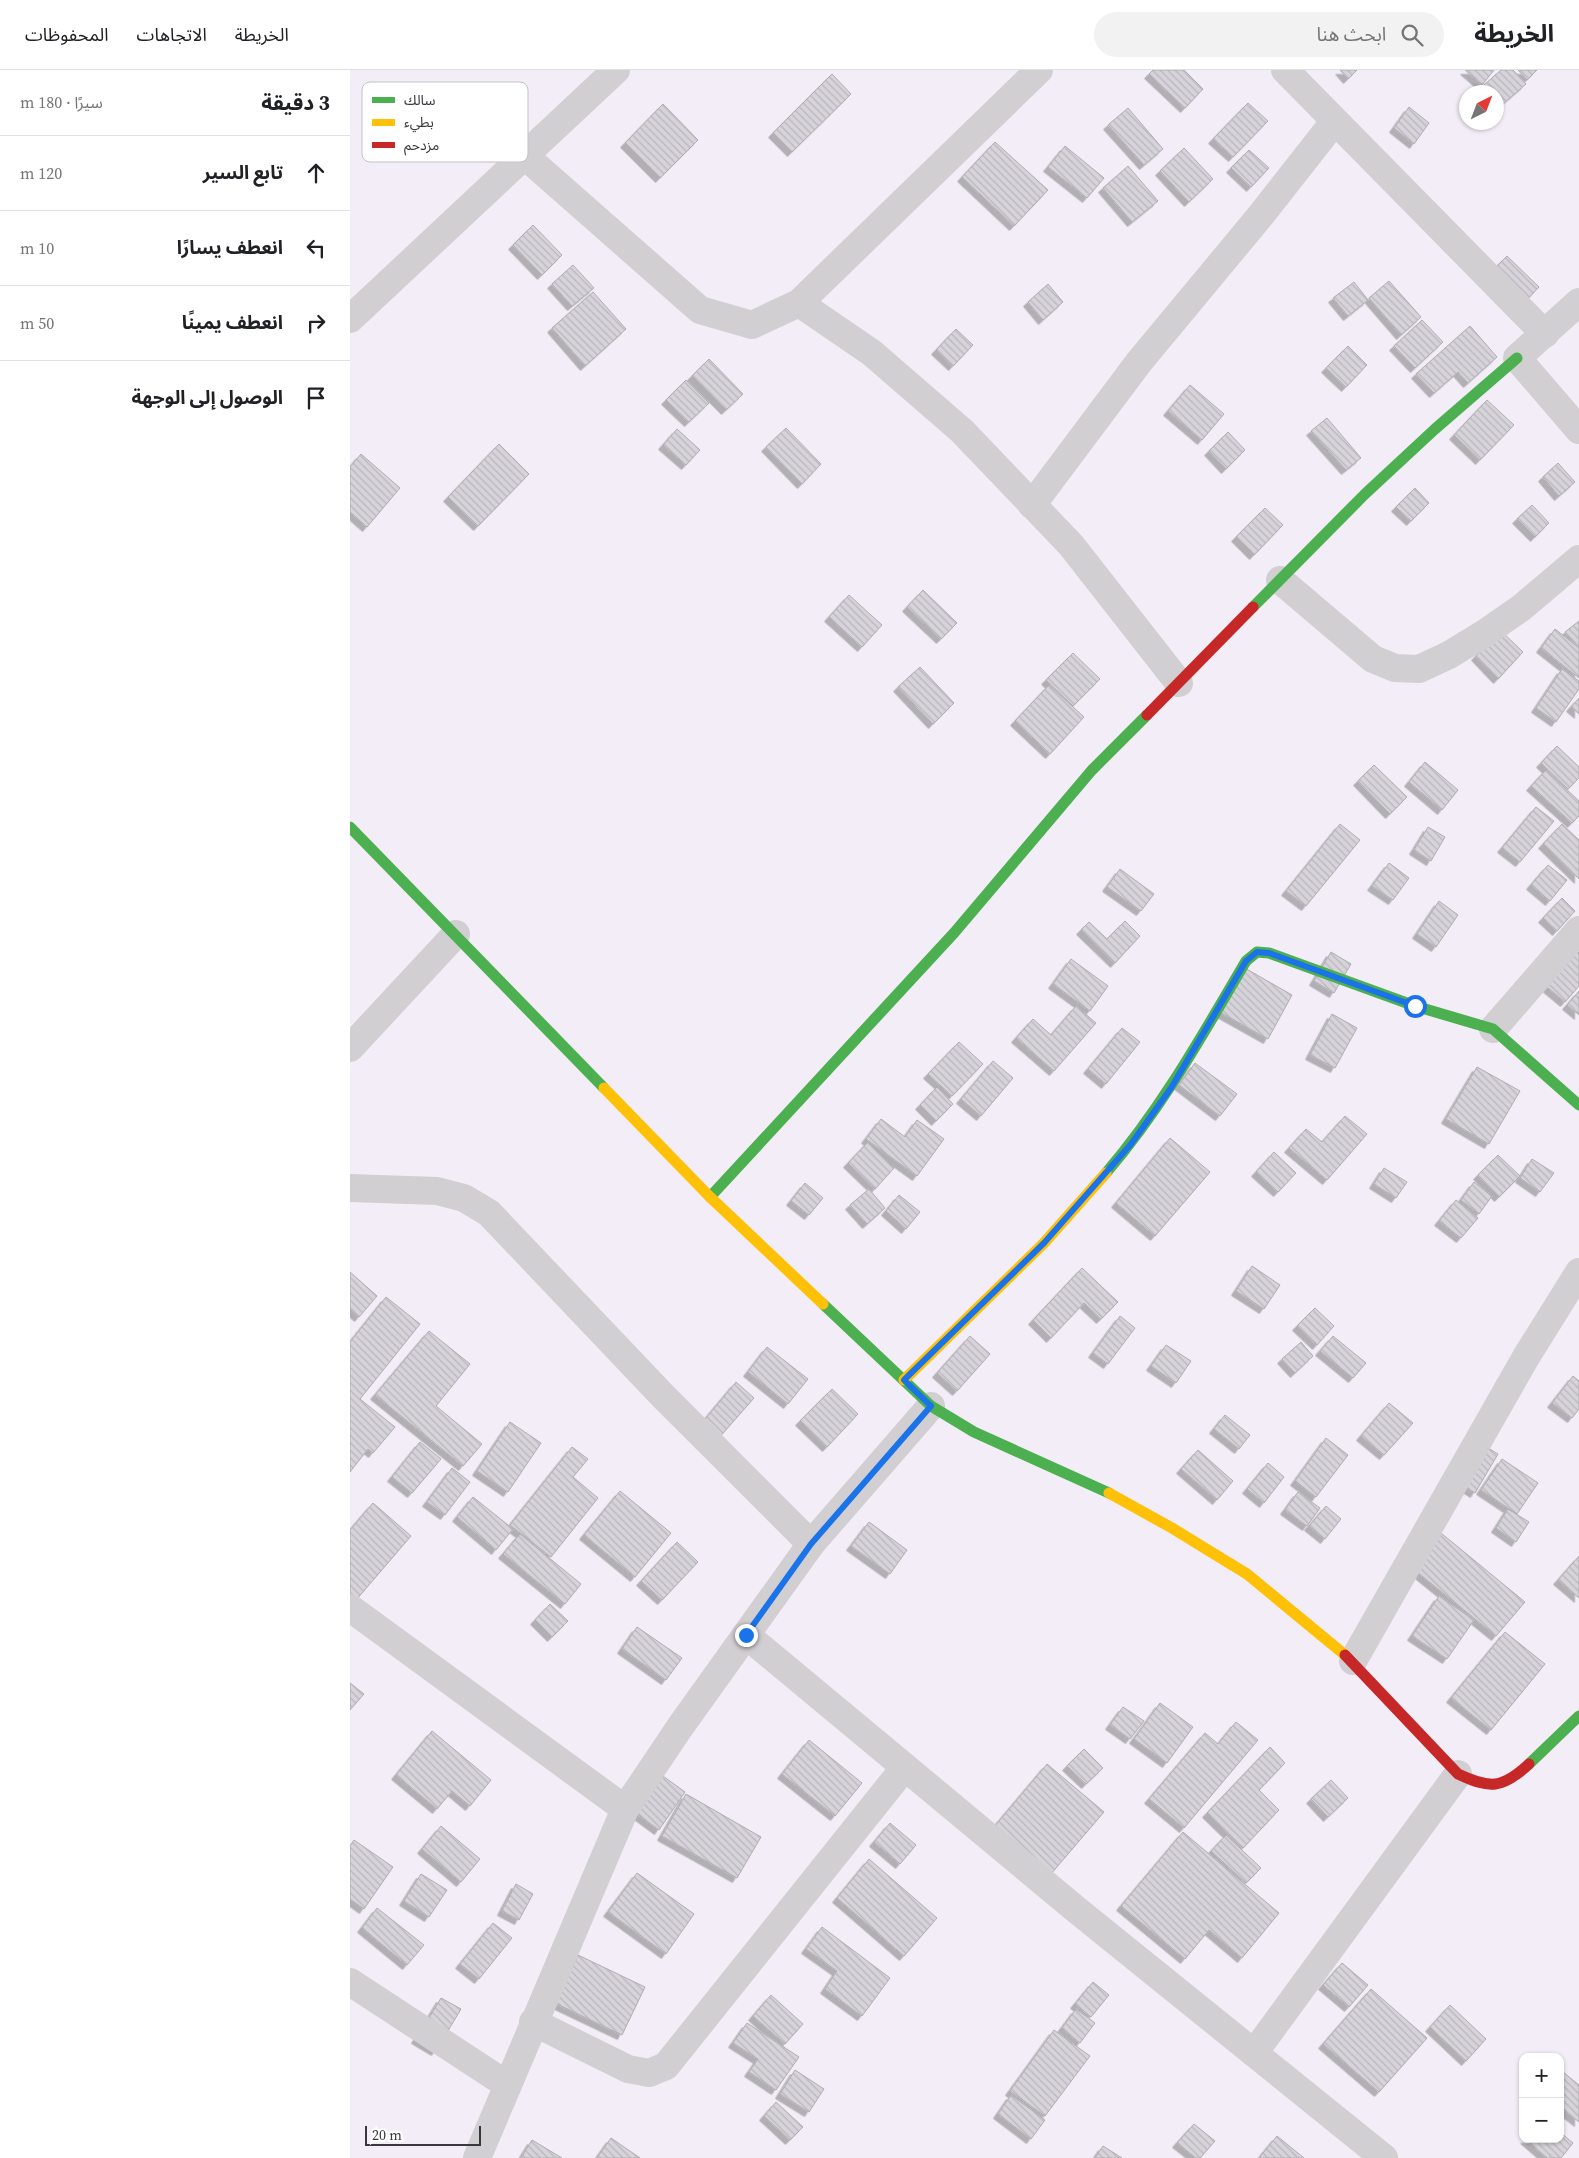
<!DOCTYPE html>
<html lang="ar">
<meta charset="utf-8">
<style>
:root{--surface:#fff;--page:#f2f2f2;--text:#202124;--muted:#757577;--line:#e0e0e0}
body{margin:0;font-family:"Source Serif 4","Noto Sans Arabic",serif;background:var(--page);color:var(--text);direction:rtl}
.controls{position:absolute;right:15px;bottom:15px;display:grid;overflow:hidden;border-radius:10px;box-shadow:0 1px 4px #0004}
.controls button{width:45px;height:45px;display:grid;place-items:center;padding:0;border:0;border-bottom:1px solid var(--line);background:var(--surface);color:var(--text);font:25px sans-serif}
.compass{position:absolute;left:1109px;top:15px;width:45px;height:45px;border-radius:50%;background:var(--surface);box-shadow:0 1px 4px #0004;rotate:42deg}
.scale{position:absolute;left:15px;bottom:12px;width:116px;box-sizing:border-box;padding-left:5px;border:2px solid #39363c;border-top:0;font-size:14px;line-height:18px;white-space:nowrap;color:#39363c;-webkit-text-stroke:4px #fff;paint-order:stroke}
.stop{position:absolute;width:15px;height:15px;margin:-11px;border:4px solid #1a73e8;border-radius:50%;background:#fff}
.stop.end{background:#1a73e8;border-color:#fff;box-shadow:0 1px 5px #0008}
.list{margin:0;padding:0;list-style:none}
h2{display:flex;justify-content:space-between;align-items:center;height:65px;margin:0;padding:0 20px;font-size:21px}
h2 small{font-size:16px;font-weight:400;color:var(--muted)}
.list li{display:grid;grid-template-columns:32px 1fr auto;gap:15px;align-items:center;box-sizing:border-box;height:75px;padding:0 20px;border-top:1px solid var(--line)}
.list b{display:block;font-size:19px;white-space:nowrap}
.list em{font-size:16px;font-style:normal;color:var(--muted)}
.icon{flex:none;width:28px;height:28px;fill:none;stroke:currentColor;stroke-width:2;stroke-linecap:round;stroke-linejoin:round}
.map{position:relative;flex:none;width:1229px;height:2088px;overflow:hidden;direction:ltr}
header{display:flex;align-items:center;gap:30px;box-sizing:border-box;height:70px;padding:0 25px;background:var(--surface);border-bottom:1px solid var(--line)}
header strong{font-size:24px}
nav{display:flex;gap:28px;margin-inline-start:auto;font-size:18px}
.search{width:350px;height:45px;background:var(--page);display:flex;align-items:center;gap:12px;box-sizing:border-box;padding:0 18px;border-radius:28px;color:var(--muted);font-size:19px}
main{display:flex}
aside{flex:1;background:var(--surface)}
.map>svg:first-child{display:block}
.building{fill:url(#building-back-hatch);stroke:#afacb2;filter:url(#shadow)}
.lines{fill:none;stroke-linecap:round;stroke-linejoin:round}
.street{stroke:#d1cfd2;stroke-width:28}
.fast{stroke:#4caf50;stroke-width:11}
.slow{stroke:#ffc107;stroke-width:11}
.jam{stroke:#c62828;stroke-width:11}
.route{stroke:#1a73e8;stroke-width:6}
.key{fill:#fff;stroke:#c4c3c4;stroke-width:1}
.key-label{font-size:14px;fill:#39363c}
</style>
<header>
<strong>الخريطة</strong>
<div class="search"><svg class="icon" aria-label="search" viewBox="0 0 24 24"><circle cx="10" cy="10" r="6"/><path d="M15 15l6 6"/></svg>ابحث هنا</div>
<nav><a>الخريطة</a><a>الاتجاهات</a><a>المحفوظات</a></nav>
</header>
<main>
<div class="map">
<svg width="1229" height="2088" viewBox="0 0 1229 2088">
<defs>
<pattern id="building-back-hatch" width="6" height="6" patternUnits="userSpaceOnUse" patternTransform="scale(1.25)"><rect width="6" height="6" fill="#d7d3da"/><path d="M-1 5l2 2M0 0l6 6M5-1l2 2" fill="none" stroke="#b9b6bc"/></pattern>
<filter id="shadow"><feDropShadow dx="-4.5" dy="4.5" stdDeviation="0" flood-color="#0004"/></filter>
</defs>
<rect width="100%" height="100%" fill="#f2edf6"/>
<!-- building -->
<g class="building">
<polygon points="803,0 834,0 853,19 835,38 799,4"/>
<polygon points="990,0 1007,0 998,9"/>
<polygon points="1115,0 1144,0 1132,15"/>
<polygon points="1151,0 1163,0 1176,14 1146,40 1146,22 1126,22"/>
<polygon points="1168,0 1187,0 1177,10"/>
<polygon points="482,4 501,24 442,82 423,63"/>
<polygon points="898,33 918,51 883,87 863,69"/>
<polygon points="313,34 348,70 310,108 275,73"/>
<polygon points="1059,37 1079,53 1064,74 1044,58"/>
<polygon points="778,38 813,79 794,95 758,55"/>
<polygon points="645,72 698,120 664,156 612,107"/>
<polygon points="715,76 754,108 737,128 698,97"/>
<polygon points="834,78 863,109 839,132 810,101"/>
<polygon points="899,80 919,98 901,117 881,98"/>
<polygon points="778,96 808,131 782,152 753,118"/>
<polygon points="183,155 212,185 192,205 163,175"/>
<polygon points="1157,186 1189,217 1171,236 1138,205"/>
<polygon points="223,195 244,218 222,236 202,214"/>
<polygon points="1039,211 1071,247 1051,265 1019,228"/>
<polygon points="1004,212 1018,230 998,246 983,228"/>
<polygon points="698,214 713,232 693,250 678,232"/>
<polygon points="243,222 276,259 235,296 202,258"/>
<polygon points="1072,250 1093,272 1065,298 1044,276"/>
<polygon points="1120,256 1147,287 1118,313 1108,302 1084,323 1066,304"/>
<polygon points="606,259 623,275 603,296 586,280"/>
<polygon points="998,276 1017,295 996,317 976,298"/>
<polygon points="359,289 393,324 376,340 342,306"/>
<polygon points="336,310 359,333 339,352 316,330"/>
<polygon points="840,315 874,344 852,370 818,341"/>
<polygon points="1137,330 1164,355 1130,390 1104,365"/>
<polygon points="977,348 1011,388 996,400 961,361"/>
<polygon points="436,358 471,394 452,414 416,377"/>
<polygon points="327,359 350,380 336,395 313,375"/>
<polygon points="878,362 895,380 876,399 859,381"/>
<polygon points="149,374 179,404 128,456 98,427"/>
<polygon points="11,384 50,418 17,457 0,442 0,397"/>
<polygon points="1208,393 1225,412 1209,426 1193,407"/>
<polygon points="1065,418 1079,433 1061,451 1046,437"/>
<polygon points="1182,435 1199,453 1185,467 1167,449"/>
<polygon points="915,438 933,455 904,485 886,467"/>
<polygon points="573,520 607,553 591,569 557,537"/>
<polygon points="499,525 532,555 512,577 479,547"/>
<polygon points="1229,551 1229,578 1215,562"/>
<polygon points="1205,559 1229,578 1229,608 1191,578"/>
<polygon points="1150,560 1173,582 1148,609 1126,586"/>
<polygon points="723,583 750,609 723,636 696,610"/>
<polygon points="570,597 604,633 583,654 548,617"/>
<polygon points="1212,599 1229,611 1229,619 1206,652 1186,638"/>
<polygon points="699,615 734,647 700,684 665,651"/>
<polygon points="1229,628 1229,644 1221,637"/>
<polygon points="1207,676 1229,697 1229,708 1218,719 1191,693"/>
<polygon points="1075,692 1108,720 1092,740 1059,712"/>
<polygon points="1024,695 1057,727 1040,744 1008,711"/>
<polygon points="1196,700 1229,731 1229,746 1222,753 1181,716"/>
<polygon points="1186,737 1204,751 1170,792 1152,778"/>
<polygon points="990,754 1010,770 956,836 936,821"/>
<polygon points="1212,754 1229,770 1229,809 1193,774"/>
<polygon points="1078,757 1095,767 1081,791 1064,780"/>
<polygon points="1039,793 1059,808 1043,830 1022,816"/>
<polygon points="1198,795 1217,810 1200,831 1181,815"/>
<polygon points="770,799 804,824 791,841 757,817"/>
<polygon points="1212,828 1225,841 1207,861 1193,848"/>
<polygon points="1089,831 1108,845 1086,877 1067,864"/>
<polygon points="775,851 790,866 765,893 731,860 739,852 757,869"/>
<polygon points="1221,876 1229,883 1229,916 1215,932 1191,912"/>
<polygon points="981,882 1001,894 984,923 964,911"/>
<polygon points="721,889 758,916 740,941 703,914"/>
<polygon points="893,897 942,925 918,969 868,941"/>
<polygon points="1229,921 1229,945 1217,935"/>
<polygon points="726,936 746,953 704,1001 666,968 683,949 701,965"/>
<polygon points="982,944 1007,958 985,998 960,985"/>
<polygon points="772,958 790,972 756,1014 738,999"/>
<polygon points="609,972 633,994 602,1026 578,1004"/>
<polygon points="643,991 663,1008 631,1046 611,1029"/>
<polygon points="845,993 887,1024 870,1046 829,1015"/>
<polygon points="1127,997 1170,1021 1139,1074 1096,1049"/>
<polygon points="587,1017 603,1034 586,1051 570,1035"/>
<polygon points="995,1046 1017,1064 977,1110 939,1078 956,1059 972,1072"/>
<polygon points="531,1049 555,1067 567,1050 594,1069 567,1106 516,1069"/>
<polygon points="820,1068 860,1102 805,1166 766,1133"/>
<polygon points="518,1072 544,1098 525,1119 498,1093"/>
<polygon points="924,1082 946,1103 928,1122 906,1102"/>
<polygon points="1148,1085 1170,1106 1149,1127 1128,1105"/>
<polygon points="1182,1089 1204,1103 1190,1122 1170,1108"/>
<polygon points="1034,1098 1057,1112 1046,1128 1024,1114"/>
<polygon points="1124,1112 1142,1126 1129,1144 1111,1130"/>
<polygon points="455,1113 473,1128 459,1145 441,1131"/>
<polygon points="519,1119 535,1138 517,1154 500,1135"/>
<polygon points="549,1125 570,1142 556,1159 536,1141"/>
<polygon points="1106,1130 1128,1148 1111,1168 1089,1151"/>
<polygon points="902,1196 930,1215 914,1239 886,1221"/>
<polygon points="732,1198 768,1232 751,1249 734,1233 701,1268 683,1250"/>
<polygon points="0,1202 27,1226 9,1247 0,1239"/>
<polygon points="36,1227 70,1254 10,1329 45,1357 23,1383 18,1379 0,1402 0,1272"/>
<polygon points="965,1238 984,1256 967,1275 947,1256"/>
<polygon points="770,1246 785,1258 758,1294 743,1283"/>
<polygon points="79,1261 120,1294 86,1336 132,1374 113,1396 25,1325"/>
<polygon points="620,1266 640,1284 607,1321 587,1303"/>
<polygon points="983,1266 1016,1293 1003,1308 970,1281"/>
<polygon points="951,1272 963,1286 945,1303 932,1289"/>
<polygon points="816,1275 841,1291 826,1313 801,1296"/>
<polygon points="417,1277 458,1309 438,1334 398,1302"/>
<polygon points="1223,1306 1229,1311 1229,1339 1222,1348 1202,1333"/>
<polygon points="386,1312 404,1328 367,1370 350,1355"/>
<polygon points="482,1319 508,1344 477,1377 450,1351"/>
<polygon points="1039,1333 1063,1353 1034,1385 1011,1366"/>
<polygon points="875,1345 900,1365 889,1379 864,1359"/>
<polygon points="160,1352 191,1373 158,1422 127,1401"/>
<polygon points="976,1368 998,1385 966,1427 945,1411"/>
<polygon points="70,1372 91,1389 62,1423 42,1407"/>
<polygon points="1135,1376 1148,1384 1125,1423 1112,1415"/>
<polygon points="222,1377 238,1389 223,1407 248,1428 201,1487 160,1455"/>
<polygon points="848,1380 883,1411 867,1430 831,1399"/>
<polygon points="1152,1389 1188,1413 1167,1444 1131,1420"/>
<polygon points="918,1393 934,1407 914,1433 897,1419"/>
<polygon points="102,1398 120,1412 95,1445 77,1432"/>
<polygon points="270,1421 321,1463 285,1507 234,1465"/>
<polygon points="948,1422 970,1438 957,1456 935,1440"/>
<polygon points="123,1427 163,1459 146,1480 107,1447"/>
<polygon points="23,1433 61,1466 0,1537 0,1460"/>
<polygon points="976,1436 991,1449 975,1469 959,1456"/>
<polygon points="1158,1439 1179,1452 1166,1472 1146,1458"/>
<polygon points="519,1452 557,1480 540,1504 501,1476"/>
<polygon points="1091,1463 1175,1532 1146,1566 1062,1498"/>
<polygon points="170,1464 231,1514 215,1534 153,1484"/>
<polygon points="327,1472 348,1492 312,1530 291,1511"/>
<polygon points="1229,1486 1229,1528 1208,1510"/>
<polygon points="1089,1526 1124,1550 1097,1589 1062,1566"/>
<polygon points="200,1534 218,1551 202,1567 185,1550"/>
<polygon points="287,1557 332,1588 316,1610 272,1579"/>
<polygon points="1155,1562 1195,1594 1141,1660 1101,1628"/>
<polygon points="0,1613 14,1624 0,1640"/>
<polygon points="810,1633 843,1657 817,1693 784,1669"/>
<polygon points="773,1637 794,1651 780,1669 760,1655"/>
<polygon points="886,1652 908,1670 834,1758 799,1729 855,1663 868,1674"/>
<polygon points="82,1661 141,1710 120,1736 102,1721 87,1739 46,1705"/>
<polygon points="459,1670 512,1713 485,1746 432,1704"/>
<polygon points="920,1677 935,1693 909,1720 929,1740 893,1778 857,1743"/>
<polygon points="734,1679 753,1698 736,1714 717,1696"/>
<polygon points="697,1694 754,1742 700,1805 644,1757"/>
<polygon points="306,1701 335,1722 309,1760 279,1738"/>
<polygon points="981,1710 998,1728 978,1747 961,1729"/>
<polygon points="336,1724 411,1767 387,1808 312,1766"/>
<polygon points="540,1753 566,1775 550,1794 524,1772"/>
<polygon points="91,1756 130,1789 111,1812 72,1779"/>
<polygon points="833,1762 929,1843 892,1888 859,1860 835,1889 771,1836"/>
<polygon points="876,1765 911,1798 896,1813 861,1781"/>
<polygon points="4,1770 43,1797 14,1839 0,1829 0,1776"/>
<polygon points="519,1789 587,1848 554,1886 487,1828"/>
<polygon points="287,1803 344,1844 316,1884 258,1842"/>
<polygon points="71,1804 97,1820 79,1847 54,1831"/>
<polygon points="166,1814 183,1824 169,1850 152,1841"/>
<polygon points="27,1838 74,1875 57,1895 12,1858"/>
<polygon points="143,1853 162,1868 129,1909 110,1894"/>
<polygon points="472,1857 540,1908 512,1946 475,1919 487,1901 456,1879"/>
<polygon points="228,1885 295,1917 272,1965 205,1933"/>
<polygon points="992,1893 1018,1915 999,1937 973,1915"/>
<polygon points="743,1912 759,1925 741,1947 725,1934"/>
<polygon points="1021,1919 1077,1968 1029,2022 973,1974"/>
<polygon points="421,1925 453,1954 435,1974 403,1946"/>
<polygon points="91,1928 111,1939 86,1981 66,1969"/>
<polygon points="1100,1935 1136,1969 1116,1991 1080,1957"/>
<polygon points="726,1939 745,1953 730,1973 712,1958"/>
<polygon points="397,1953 449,1987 426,2020 399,2002 408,1989 383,1973"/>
<polygon points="704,1960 740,1986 695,2046 660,2021"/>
<polygon points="445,2000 474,2019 459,2042 430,2024"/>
<polygon points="1213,2002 1229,2015 1229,2052 1210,2037 1210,2005"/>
<polygon points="661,2025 695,2050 681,2069 648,2044"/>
<polygon points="426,2032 453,2057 440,2070 414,2046"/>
<polygon points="844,2054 865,2071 850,2088 846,2088 827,2073"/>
<polygon points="1210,2062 1223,2073 1211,2088 1197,2088 1175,2069 1210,2069"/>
<polygon points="927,2066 954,2088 909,2088"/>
<polygon points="261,2068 290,2088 247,2088"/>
<polygon points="182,2070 212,2088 171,2088"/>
<polygon points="753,2076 772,2088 745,2088"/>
</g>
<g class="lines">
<!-- street -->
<g class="street">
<polyline points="935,0 1195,264"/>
<polyline points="175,86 350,240 402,255 449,233 689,0"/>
<polyline points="1229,232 1167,288 1229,360"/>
<polyline points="449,233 522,283 612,361 721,475 829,613"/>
<polyline points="0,249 266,0"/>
<polyline points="682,435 789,292 911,145 984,52"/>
<polyline points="930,510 1023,589 1045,598 1069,599 1099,585 1135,563 1171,538 1229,489"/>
<polyline points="1143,959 1229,860"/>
<polyline points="0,978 106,864"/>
<polyline points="0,1118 87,1121 114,1128 139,1143 312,1325 461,1474"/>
<polyline points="0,1538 275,1739"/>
<polyline points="396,1565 728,1841 1034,2088"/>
<polyline points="1003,1591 1176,1287 1229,1202"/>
<polyline points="0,1912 156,2014"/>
<polyline points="183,1952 278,1999 299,2003 316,1996 555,1697"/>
<polyline points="904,1983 1108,1704"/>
<polyline points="127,2088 275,1739 330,1657 461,1474 581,1336"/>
</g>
<!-- fast -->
<g class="fast">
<polyline points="903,537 1015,424 1085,359 1167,288"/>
<polyline points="0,757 254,1018"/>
<path d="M756 1103C812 1038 853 964 896 891L907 882 919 883 1065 936 1143 959 1229 1035"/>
<polyline points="360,1127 604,863 742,700 797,645"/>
<polyline points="473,1234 581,1336 624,1362 759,1423"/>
<polyline points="1179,1694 1229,1646"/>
</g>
<!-- slow -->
<g class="slow">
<polyline points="254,1018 360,1127 473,1234"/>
<polyline points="554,1310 694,1173 756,1103"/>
<polyline points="759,1423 822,1458 897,1504 995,1585"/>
</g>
<!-- jam -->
<g class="jam">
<polyline points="797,645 903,537"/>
<path d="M995 1585 1108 1704C1140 1719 1152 1719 1179 1694"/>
</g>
</g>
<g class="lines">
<!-- route -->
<polyline class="route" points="396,1565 461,1474 581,1336 554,1310 694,1173 781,1074 821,1018 896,891 907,882 919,883 1065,936"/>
</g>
<!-- legend -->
<rect x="12" y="12" width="166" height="80" rx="8" class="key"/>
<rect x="22" y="27" width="23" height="6" fill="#4caf50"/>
<rect x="22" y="49" width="23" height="7" fill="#ffc107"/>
<rect x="22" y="72" width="23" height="6" fill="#c62828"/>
<g class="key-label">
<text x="54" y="35">سالك</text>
<text x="54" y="57">بطيء</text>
<text x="54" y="80">مزدحم</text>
</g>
</svg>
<div class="controls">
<button>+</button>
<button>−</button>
</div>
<svg class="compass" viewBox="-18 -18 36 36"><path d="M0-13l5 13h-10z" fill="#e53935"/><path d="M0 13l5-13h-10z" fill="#757577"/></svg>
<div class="scale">20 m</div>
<div class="stop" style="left:1065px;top:936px"></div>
<div class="stop end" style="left:396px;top:1565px"></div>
</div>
<aside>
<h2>3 دقيقة<small>سيرًا · 180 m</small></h2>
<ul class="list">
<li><svg class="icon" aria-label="ahead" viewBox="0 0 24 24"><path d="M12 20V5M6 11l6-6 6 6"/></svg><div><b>تابع السير</b></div><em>120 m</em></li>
<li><svg class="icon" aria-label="left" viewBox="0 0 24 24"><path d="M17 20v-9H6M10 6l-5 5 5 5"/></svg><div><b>انعطف يسارًا</b></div><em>10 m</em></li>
<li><svg class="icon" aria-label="right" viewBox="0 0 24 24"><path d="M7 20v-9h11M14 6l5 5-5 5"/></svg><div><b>انعطف يمينًا</b></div><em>50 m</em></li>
<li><svg class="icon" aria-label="arrive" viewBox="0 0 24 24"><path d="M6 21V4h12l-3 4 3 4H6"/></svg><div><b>الوصول إلى الوجهة</b></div></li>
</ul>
</aside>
</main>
